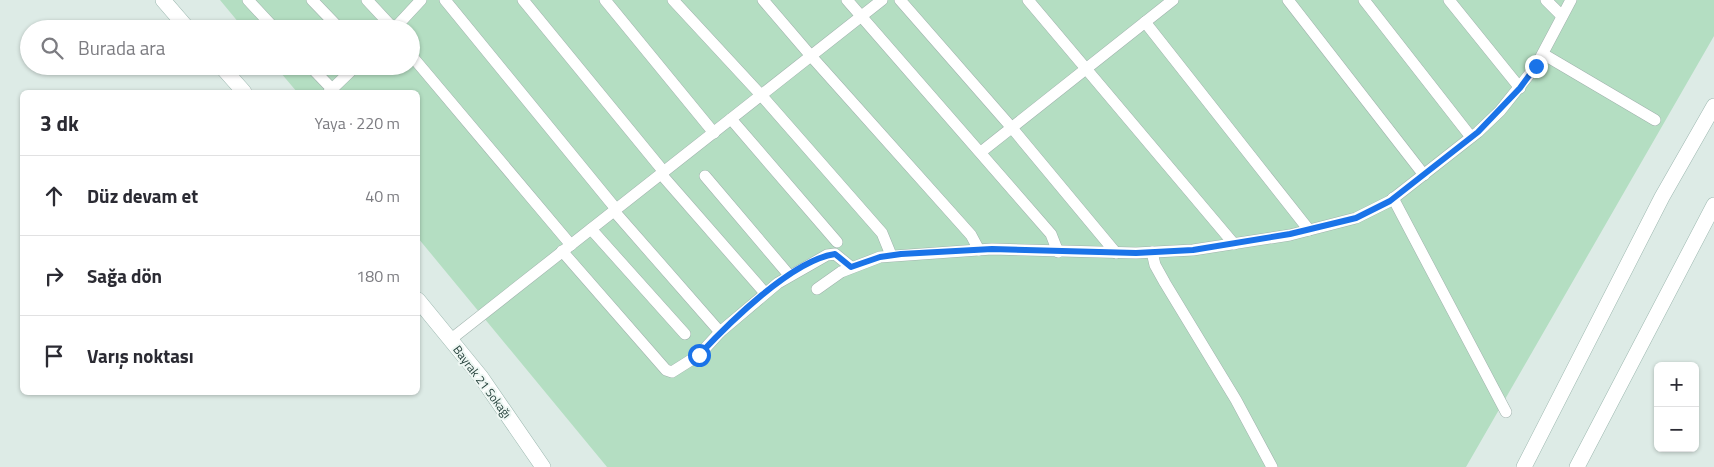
<!DOCTYPE html>
<html lang="tr">
<meta charset="utf-8">
<style>
:root{--surface:#fff;--page:#f7f7f7;--text:#2b2b33;--muted:#7c7c81;--line:#e1e1e2}
body{margin:0;font-family:"Titillium Web",sans-serif;background:var(--page);color:var(--text)}
.controls{position:absolute;right:15px;bottom:15px;display:grid;overflow:hidden;border-radius:8px;box-shadow:0 1px 4px #0004}
.controls button{width:45px;height:45px;display:grid;place-items:center;padding:0;border:0;border-bottom:1px solid var(--line);background:var(--surface);color:var(--text);font:25px sans-serif}
.stop{position:absolute;width:15px;height:15px;margin:-11px;border:4px solid #1a73e8;border-radius:50%;background:#fff}
.stop.end{background:#1a73e8;border-color:#fff;box-shadow:0 1px 5px #0008}
.list{margin:0;padding:0;list-style:none}
h2{display:flex;justify-content:space-between;align-items:center;height:65px;margin:0;padding:0 20px;font-size:21px}
h2 small{font-size:16px;font-weight:400;color:var(--muted)}
.list li{display:grid;grid-template-columns:32px 1fr auto;gap:15px;align-items:center;box-sizing:border-box;height:80px;padding:0 20px;border-top:1px solid var(--line)}
.list b{display:block;font-size:19px;white-space:nowrap}
.list em{font-size:16px;font-style:normal;color:var(--muted)}
.icon{flex:none;width:28px;height:28px;fill:none;stroke:currentColor;stroke-width:2;stroke-linecap:round;stroke-linejoin:round}
.map{position:relative;flex:none;width:1714px;height:467px;overflow:hidden}
.search{position:absolute;background:var(--surface);box-shadow:0 1px 4px #0004;left:20px;top:20px;width:400px;height:55px;display:flex;align-items:center;gap:12px;box-sizing:border-box;padding:0 18px;border-radius:28px;color:var(--muted);font-size:19px}
.panel{position:absolute;background:var(--surface);box-shadow:0 1px 4px #0004;left:20px;top:90px;width:400px;height:305px;border-radius:8px}
.map>svg:first-child{display:block}
.green{fill:#b4dec2}
.lines{fill:none;stroke-linecap:round;stroke-linejoin:round}
.lane-casing{stroke:#a0b3ad;stroke-width:12}
.secondary-casing{stroke:#9cb7af;stroke-width:16}
.lane{stroke:#fff;stroke-width:11}
.secondary{stroke:#fff;stroke-width:15}
.route{stroke:#1a73e8;stroke-width:6}
.labels{text-anchor:middle;stroke-width:4;stroke-linejoin:round;paint-order:stroke}
.street-label{font-size:12px;fill:#1e3b35;stroke:#eef7f3}
</style>
<div class="map">
<svg width="1714" height="467" viewBox="0 0 1714 467">
<rect width="100%" height="100%" fill="#ddebe6"/>
<!-- green -->
<polygon class="green" points="220,0 1714,0 1714,36 1466,467 607,467 418,238 418,92 297,92 275,66 411,66 411,29 244,29"/>
<g class="lines">
<!-- lane casing -->
<g class="lane-casing">
<g id="lane">
<polyline points="248,0 275,29"/>
<polyline points="312,0 340,29"/>
<polyline points="367,0 394,29"/>
<polyline points="445,0 616,209"/>
<polyline points="523,0 664,172"/>
<polyline points="605,0 714,133"/>
<polyline points="673,0 761,95 882,233 891,255"/>
<polyline points="763,0 811,56 971,235 979,250"/>
<polyline points="847,0 1051,234 1058,252"/>
<polyline points="900,0 1012,128 1116,253"/>
<polyline points="1028,0 1234,244"/>
<polyline points="1288,0 1424,175"/>
<polyline points="1364,0 1471,137"/>
<polyline points="1449,0 1520,88"/>
<polyline points="1546,0 1562,16"/>
<polyline points="1145,22 1309,230"/>
<polyline points="394,29 421,0"/>
<polyline points="1543,54 1655,120"/>
<polyline points="411,55 571,245"/>
<polyline points="310,66 332,89"/>
<polyline points="329,92 356,66"/>
<polyline points="731,119 837,242"/>
<polyline points="981,152 1173,0"/>
<polyline points="661,174 765,293"/>
<polyline points="705,176 789,275"/>
<polyline points="1393,198 1506,412"/>
<polyline points="614,211 720,332"/>
<polyline points="591,229 685,334"/>
<polyline points="562,251 666,370 672,372 699,355 720,332 778,283 827,255 835,254 851,267"/>
<polyline points="1152,252 1155,265 1165,283 1236,400 1272,467"/>
<polyline points="817,289 841,272 880,257 992,249 1136,253 1193,250 1290,235 1356,218 1390,201 1478,132 1500,111 1536,66 1571,0"/>
<polyline points="450,340 882,0"/>
</g>
</g>
<!-- secondary casing -->
<g class="secondary-casing">
<g id="secondary">
<polyline points="163,0 188,29"/>
<polyline points="221,66 244,92"/>
<polyline points="418,300 481,377 543,467"/>
<polyline points="1524,467 1662,197 1714,106"/>
<polyline points="1577,467 1714,205"/>
</g>
</g>
<!-- lane -->
<use href="#lane" class="lane"/>
<!-- secondary -->
<use href="#secondary" class="secondary"/>
</g>
<g class="lines">
<!-- route -->
<path class="route" d="M699 355C728 324 792 260 835 254L851 267 880 257 901 254 992 249 1136 253 1193 250 1290 234 1356 218 1390 201 1478 132 1520 88 1536 66"/>
</g>
<g class="labels">
<!-- street labels -->
<g class="street-label">
<text transform="translate(482 382) rotate(53)" y="4">Bayrak 21 Sokağı</text>
</g>
</g>
</svg>
<div class="controls">
<button>+</button>
<button>−</button>
</div>
<div class="stop" style="left:699px;top:355px"></div>
<div class="stop end" style="left:1536px;top:66px"></div>
<div class="search"><svg class="icon" aria-label="search" viewBox="0 0 24 24"><circle cx="10" cy="10" r="6"/><path d="M15 15l6 6"/></svg>Burada ara</div>
<section class="panel">
<h2>3 dk<small>Yaya · 220 m</small></h2>
<ul class="list">
<li><svg class="icon" aria-label="ahead" viewBox="0 0 24 24"><path d="M12 20V5M6 11l6-6 6 6"/></svg><div><b>Düz devam et</b></div><em>40 m</em></li>
<li><svg class="icon" aria-label="right" viewBox="0 0 24 24"><path d="M7 20v-9h11M14 6l5 5-5 5"/></svg><div><b>Sağa dön</b></div><em>180 m</em></li>
<li><svg class="icon" aria-label="arrive" viewBox="0 0 24 24"><path d="M6 21V4h12l-3 4 3 4H6"/></svg><div><b>Varış noktası</b></div></li>
</ul>
</section>
</div>
